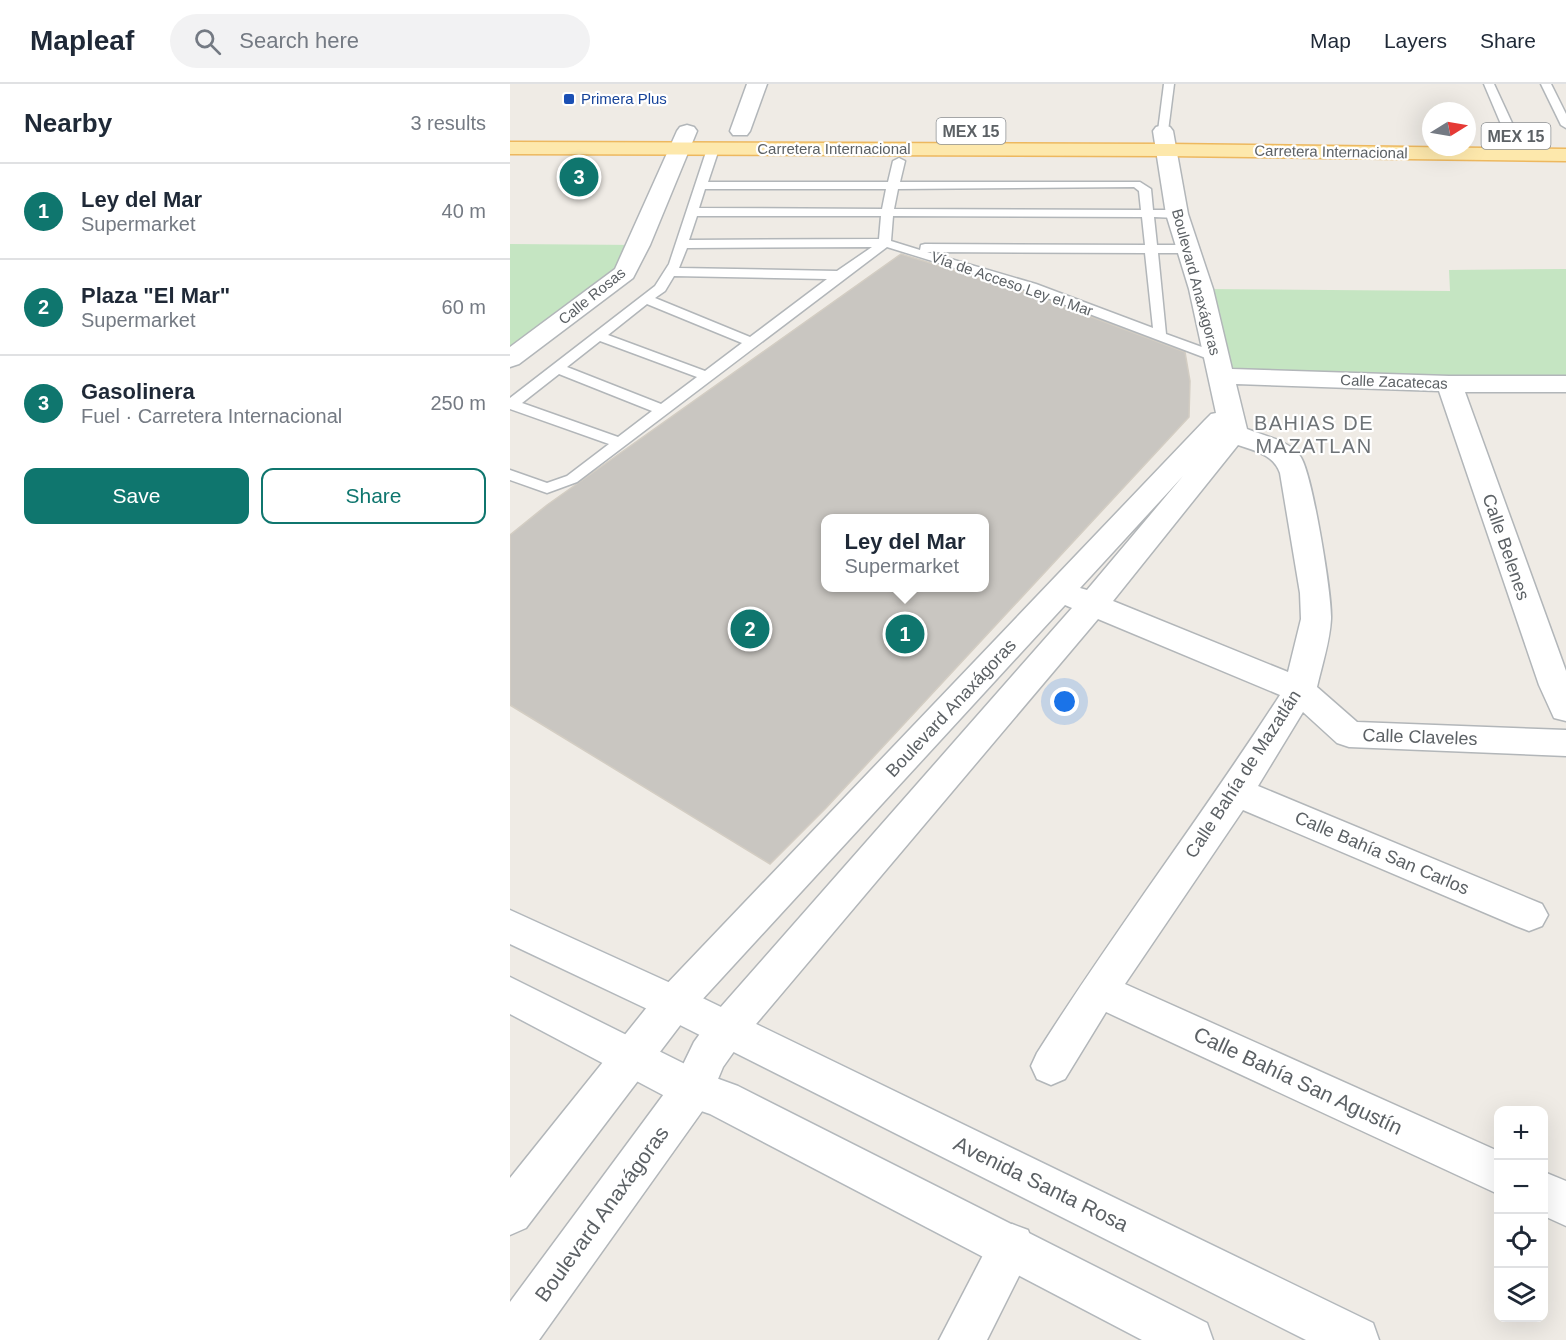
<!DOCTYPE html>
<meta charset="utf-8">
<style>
:root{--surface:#fff;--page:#f2f2f3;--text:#1f2937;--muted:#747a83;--line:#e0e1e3;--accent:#0f766e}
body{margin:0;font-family:Helvetica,sans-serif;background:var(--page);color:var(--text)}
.controls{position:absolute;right:18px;bottom:18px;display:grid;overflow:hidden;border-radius:12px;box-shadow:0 6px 24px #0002}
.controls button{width:54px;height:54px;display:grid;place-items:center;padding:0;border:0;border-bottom:2px solid var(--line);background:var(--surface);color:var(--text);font:30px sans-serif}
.compass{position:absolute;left:912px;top:18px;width:54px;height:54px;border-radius:50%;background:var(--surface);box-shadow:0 6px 24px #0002;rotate:79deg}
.you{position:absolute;left:555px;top:618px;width:21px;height:21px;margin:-15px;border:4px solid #fff;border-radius:50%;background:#1a73e8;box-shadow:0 0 0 9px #1a73e833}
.badge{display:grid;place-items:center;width:39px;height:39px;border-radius:50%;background:var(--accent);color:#fff;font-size:20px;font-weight:700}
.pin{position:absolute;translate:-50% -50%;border:3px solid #fff;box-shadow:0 2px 6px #0006}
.popup{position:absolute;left:311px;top:430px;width:168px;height:78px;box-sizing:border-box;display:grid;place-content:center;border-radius:12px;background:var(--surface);filter:drop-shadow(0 2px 4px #0005);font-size:20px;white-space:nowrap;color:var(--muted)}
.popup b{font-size:22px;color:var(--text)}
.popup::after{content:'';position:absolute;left:50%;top:100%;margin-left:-12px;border:12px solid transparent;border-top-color:var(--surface)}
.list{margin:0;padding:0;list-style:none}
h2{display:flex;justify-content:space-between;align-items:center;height:78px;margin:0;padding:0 24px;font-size:26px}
h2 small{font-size:20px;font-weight:400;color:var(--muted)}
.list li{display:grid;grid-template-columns:39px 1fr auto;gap:18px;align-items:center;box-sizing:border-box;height:96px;padding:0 24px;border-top:2px solid var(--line)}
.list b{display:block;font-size:22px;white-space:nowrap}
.list p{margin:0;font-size:20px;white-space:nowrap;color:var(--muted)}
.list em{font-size:20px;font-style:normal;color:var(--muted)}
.actions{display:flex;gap:12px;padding:18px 24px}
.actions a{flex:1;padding:14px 0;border:2px solid var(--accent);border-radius:12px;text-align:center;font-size:21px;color:var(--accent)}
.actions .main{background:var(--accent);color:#fff}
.icon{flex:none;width:33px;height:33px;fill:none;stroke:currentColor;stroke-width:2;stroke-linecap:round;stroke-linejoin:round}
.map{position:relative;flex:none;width:1056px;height:1256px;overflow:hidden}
header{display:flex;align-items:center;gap:36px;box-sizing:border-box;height:84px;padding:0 30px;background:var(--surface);border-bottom:2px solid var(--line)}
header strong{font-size:28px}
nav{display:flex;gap:33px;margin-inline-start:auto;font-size:21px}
.search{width:420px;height:54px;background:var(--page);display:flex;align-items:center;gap:15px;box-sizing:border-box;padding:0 21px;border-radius:33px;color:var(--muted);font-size:22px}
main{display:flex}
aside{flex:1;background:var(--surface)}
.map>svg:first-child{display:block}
.green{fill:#c5e5c2}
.building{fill:#c9c6c1;stroke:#d3cdc3;stroke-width:1.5;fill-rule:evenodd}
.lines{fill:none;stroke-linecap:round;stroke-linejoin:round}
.lane-casing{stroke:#b2b6b9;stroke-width:3}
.street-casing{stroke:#b2b6b9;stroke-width:3}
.secondary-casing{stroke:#b3b8bc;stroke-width:3}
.primary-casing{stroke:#edb85f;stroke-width:3}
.lane{fill:#fff;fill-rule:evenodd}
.street{fill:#fff;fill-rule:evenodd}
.secondary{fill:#fff;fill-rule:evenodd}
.primary{fill:#fde8ac;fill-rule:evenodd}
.transit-dot{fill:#1a4fb4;stroke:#fff;stroke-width:2}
.labels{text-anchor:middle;stroke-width:4.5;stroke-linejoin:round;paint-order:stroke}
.far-transit-label{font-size:15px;fill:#164399;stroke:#fff;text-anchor:start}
.far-street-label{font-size:15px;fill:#5c6165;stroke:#fff}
.shield{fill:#fff;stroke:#8d9093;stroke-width:1.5}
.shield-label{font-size:16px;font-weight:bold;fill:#5c6165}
.street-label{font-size:18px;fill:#5c6165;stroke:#fff}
.neighbourhood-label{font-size:20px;letter-spacing:1.5px;fill:#6e7377;stroke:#fff}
.near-street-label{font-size:21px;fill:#5c6165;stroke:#fff}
</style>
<header>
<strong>Mapleaf</strong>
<div class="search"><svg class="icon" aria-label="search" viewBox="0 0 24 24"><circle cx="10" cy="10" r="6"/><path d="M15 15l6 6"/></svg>Search here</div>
<nav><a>Map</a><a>Layers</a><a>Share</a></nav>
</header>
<main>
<aside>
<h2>Nearby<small>3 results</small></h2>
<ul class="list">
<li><span class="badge">1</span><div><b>Ley del Mar</b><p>Supermarket</p></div><em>40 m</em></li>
<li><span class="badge">2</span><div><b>Plaza &quot;El Mar&quot;</b><p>Supermarket</p></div><em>60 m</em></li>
<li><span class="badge">3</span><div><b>Gasolinera</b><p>Fuel · Carretera Internacional</p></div><em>250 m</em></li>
</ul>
<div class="actions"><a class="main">Save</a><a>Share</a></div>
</aside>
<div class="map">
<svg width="1056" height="1256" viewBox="0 0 1056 1256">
<rect width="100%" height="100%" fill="#efebe5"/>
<!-- green -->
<g class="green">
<polygon points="0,160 129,161 122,177 0,275"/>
<polygon points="1056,185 1056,300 712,292 691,205 940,207 939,186"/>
</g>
<!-- building -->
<path class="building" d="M391 170 515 208 675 268 680 297 679 333 316 724 260 780 0 621V451L37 421ZM315 435H474V504H315Z"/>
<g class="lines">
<!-- lane casing -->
<g class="lane-casing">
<g id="lane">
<polygon points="654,0 664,0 658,47 653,50 648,47"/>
<polygon points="974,0 984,0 1008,52 1006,54 1002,55 996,52"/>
<polygon points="1031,0 1041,0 1056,30 1056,44 1051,41"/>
<path d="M203 62 209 65 198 98H378L383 77 389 74 395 77 390 98H630L641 105 643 126H667L673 130 667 134 644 133 647 161H678L684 165 678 169H648L656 250 711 270 713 273 711 276H701L516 206 377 163 67 398 37 409 0 396V386L37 399 57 392 99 360 0 325V314L145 202 159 180 197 65ZM624 103 629 107 631 126 384 125 388 105ZM195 105H376L372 125 189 124ZM187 132H371L369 155 179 156ZM383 132 632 133 635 161 415 160 411 161 410 166 381 157ZM362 163 327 187 169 184 177 164ZM417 168 635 169 643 244 526 200ZM164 192 317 195 240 253 145 214 155 207ZM137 220 232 259 195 287 98 251ZM90 257 187 293 151 320 57 283ZM49 290 142 327 108 353 12 319Z"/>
</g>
</g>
<!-- street casing -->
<g class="street-casing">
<g id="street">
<polygon points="237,0 257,0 240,47 237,51 223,51 220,47"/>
<polygon points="177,41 184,43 187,47 140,161 123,194 9,280 0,283 0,263 105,185 167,47 170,43"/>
<path d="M653 41 660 43 663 47 678 130 703 205 722 285 939 292H1056V308H955L1056 587V637L1044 634 1029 601 929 307 726 300 737 345C754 352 778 356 790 372 802 387 822 512 821 535 820 557 812 581 807 603L847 638 1056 646V672L839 663 827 659 793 628 748 702 1032 820 1038 831 1032 842 1019 847 1006 842 733 726 615 900 988 1067V1110L596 928 555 995 541 1001 527 995 521 982 527 969C604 847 692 732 770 611L588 535 230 959 213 983 198 1019 29 1256H0V1218L168 991 184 958 202 933 562 524 555 521 178 931 16 1144 0 1151V1094L150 907 695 336 701 330 706 329 679 205 656 130 643 47 646 43ZM728 361C745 367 763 370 770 389L790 509 791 535 778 588 603 517ZM673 392 577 506 570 504Z"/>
<polygon points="1034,1088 1056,1097 1056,1142 1034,1132"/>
<polygon points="502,1140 518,1146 524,1162 477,1256 429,1256 486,1146"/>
</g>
</g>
<!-- secondary casing -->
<g class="secondary-casing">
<g id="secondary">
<polygon points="0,826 178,907 863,1239 869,1256 796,1256 150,931 0,860"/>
<polygon points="0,893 195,990 228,1002 697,1239 703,1256 632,1256 200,1030 168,1019 0,930"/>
</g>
</g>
<!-- primary casing -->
<g class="primary-casing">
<polygon id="primary" points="0,58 658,60 1056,65 1056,77 658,72 0,70"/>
</g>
<!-- lane -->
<use href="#lane" class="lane"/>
<!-- street -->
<use href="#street" class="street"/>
<!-- secondary -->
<use href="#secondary" class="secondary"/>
<!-- primary -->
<use href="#primary" class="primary"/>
</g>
<!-- markers -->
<rect class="transit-dot" x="53" y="9" width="12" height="12" rx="3"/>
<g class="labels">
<!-- far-transit labels -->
<g class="far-transit-label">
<text x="71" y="20">Primera Plus</text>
</g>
<!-- far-street labels -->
<g class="far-street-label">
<text x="324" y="70">Carretera Internacional</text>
<text transform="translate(821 68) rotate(1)" y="5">Carretera Internacional</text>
<text transform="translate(686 198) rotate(75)" y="5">Boulevard Anaxágoras</text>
<text transform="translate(502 200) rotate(19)" y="5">Vía de Acceso Ley el Mar</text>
<text transform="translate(82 212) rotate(-39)" y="5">Calle Rosas</text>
<text transform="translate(884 298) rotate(2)" y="5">Calle Zacatecas</text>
</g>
<!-- shield labels -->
<g class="shield">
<rect x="426.5" y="34" width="69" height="26" rx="4.5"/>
<rect x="971.5" y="39" width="69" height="26" rx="4.5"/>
</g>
<g class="shield-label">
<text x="461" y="53">MEX 15</text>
<text x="1006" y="58">MEX 15</text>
</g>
<!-- street labels -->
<g class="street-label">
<text transform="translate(996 463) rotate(71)" y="6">Calle Belenes</text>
<text transform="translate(441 624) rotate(-47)" y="6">Boulevard Anaxágoras</text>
<text transform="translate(910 653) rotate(2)" y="6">Calle Claveles</text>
<text transform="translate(733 690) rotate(-57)" y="6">Calle Bahía de Mazatlán</text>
<text transform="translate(872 769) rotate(23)" y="6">Calle Bahía San Carlos</text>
</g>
<!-- neighbourhood labels -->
<g class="neighbourhood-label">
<text x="804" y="346">BAHIAS DE<tspan x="804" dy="23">MAZATLAN</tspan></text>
</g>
<!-- near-street labels -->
<g class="near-street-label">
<text transform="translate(788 997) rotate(25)" y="7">Calle Bahía San Agustín</text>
<text transform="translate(531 1100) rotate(26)" y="7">Avenida Santa Rosa</text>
<text transform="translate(92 1130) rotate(-54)" y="7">Boulevard Anaxágoras</text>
</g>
</g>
</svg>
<div class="controls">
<button>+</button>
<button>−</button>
<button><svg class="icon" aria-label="locate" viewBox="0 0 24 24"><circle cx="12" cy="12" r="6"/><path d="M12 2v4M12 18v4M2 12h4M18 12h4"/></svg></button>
<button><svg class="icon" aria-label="layers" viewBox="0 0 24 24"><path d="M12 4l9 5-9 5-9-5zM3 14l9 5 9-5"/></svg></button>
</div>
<svg class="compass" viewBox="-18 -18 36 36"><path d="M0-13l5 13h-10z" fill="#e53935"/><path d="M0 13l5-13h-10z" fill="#747a83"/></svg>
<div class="you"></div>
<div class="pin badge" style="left:395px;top:550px">1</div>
<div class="popup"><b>Ley del Mar</b>Supermarket</div>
<div class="pin badge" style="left:240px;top:545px">2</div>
<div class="pin badge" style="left:69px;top:93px">3</div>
</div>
</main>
